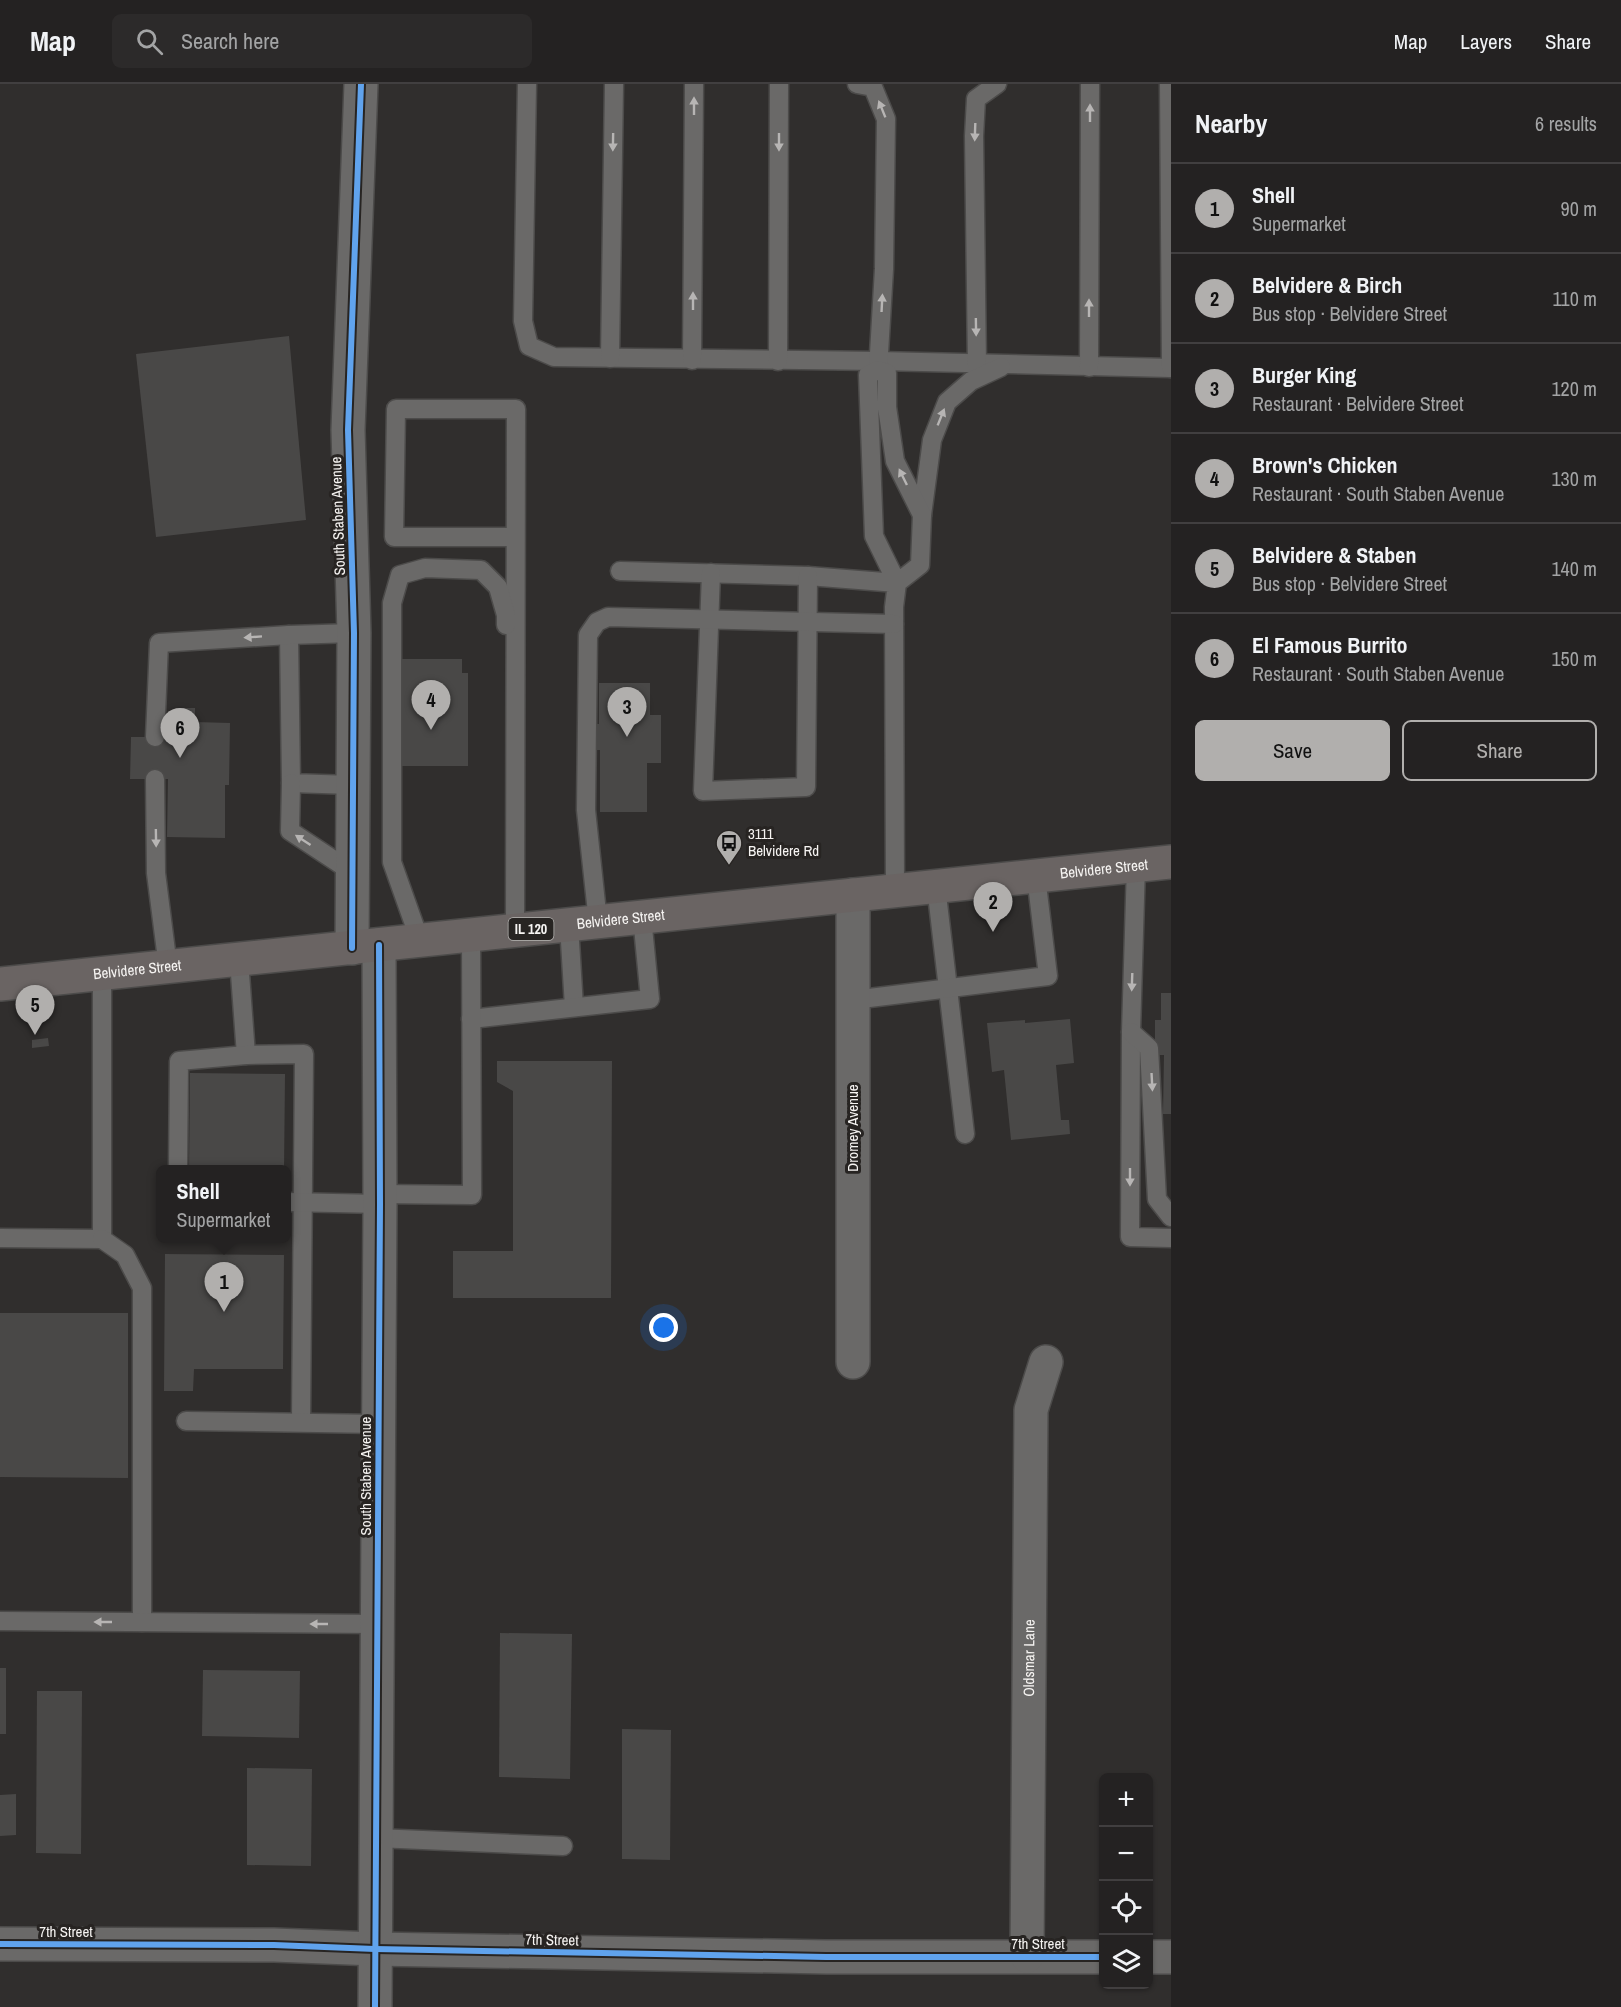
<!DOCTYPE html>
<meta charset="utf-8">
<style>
:root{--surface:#242222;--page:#2c2a2a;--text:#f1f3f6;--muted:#a3a4a5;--line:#413f40;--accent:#b1afad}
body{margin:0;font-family:"Archivo Narrow",sans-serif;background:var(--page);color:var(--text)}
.controls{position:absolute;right:18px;bottom:18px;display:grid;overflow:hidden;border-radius:9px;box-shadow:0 2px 4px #0004}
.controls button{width:54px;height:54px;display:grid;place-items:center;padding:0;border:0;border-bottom:2px solid var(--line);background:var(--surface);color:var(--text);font:30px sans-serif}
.you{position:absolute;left:664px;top:1244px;width:21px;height:21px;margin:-15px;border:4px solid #fff;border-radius:50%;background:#1a73e8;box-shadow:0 0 0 9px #1a73e833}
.badge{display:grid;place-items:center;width:39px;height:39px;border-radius:50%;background:var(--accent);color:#111;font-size:20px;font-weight:700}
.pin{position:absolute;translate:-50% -50px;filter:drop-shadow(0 2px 3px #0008)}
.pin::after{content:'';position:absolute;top:32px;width:21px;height:18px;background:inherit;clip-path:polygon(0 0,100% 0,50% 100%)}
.popup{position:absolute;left:156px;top:1081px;width:135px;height:78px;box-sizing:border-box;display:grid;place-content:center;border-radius:9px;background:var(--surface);filter:drop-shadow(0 2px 4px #0005);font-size:20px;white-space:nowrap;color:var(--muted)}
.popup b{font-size:22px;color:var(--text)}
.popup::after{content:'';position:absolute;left:50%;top:100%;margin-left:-12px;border:12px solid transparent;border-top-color:var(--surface)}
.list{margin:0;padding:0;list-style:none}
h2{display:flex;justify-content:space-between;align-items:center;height:78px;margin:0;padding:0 24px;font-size:26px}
h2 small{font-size:20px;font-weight:400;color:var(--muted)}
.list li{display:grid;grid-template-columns:39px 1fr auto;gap:18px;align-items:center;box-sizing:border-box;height:90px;padding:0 24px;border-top:2px solid var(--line)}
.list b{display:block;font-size:22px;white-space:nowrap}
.list p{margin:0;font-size:20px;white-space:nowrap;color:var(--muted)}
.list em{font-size:20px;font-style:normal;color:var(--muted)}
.actions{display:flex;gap:12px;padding:18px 24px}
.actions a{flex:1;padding:14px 0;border:2px solid var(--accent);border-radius:9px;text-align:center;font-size:21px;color:var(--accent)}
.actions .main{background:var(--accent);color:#111}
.icon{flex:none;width:33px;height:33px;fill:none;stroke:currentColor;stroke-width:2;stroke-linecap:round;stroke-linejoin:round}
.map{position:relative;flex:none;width:1171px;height:1923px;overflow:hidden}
header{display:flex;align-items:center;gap:36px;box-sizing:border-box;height:84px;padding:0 30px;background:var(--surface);border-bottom:2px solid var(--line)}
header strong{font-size:28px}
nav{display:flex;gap:33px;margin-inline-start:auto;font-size:21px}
.search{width:420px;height:54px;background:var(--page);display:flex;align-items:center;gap:15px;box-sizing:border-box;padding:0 21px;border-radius:9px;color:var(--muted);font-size:22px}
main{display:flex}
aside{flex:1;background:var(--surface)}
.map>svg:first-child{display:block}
.building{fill:#494847}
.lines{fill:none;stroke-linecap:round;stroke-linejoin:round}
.service-casing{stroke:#4c4b4a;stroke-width:21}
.minor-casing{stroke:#4c4b4a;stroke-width:36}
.primary-casing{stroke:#4c4b4a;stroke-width:36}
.service{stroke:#6a6968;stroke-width:18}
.minor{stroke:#6a6968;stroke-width:33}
.primary{stroke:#6a6463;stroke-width:33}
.cycleway-casing{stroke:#272422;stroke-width:10}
.cycleway{stroke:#60a3ed;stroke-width:6}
.oneway{fill:#b7b5b4}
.labels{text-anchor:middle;stroke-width:6;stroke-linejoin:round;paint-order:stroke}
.shield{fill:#272422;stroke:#b8b6b4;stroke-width:1.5}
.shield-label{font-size:14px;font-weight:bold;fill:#f6f4f2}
.street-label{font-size:15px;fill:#f6f4f2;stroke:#272422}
.poi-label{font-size:15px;fill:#f6f4f2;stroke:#272422;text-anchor:start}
</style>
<header>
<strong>Map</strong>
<div class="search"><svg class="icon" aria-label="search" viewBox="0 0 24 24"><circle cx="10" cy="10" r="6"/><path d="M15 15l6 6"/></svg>Search here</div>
<nav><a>Map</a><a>Layers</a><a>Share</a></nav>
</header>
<main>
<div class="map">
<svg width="1171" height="1923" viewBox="0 0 1171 1923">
<rect width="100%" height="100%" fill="#302e2d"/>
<!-- building -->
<g class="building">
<polygon points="289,252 306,436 156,453 136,270"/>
<polygon points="401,575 462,575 462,589 468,589 468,682 395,682"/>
<polygon points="599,599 650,599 650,631 661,631 661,679 647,679 647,728 600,728 600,666 593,666 593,640 599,640"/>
<polygon points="178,624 195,624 195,638 230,639 229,701 225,701 225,754 167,753 168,695 130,695 131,653 166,653 166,639 178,639"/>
<polygon points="1161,909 1171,909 1171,1030 1163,1030 1164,971 1155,971 1155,936 1161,936"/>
<polygon points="1070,935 1074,979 1056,981 1061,1036 1069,1036 1070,1050 1011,1056 1004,986 992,988 987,939 1025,936 1025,939"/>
<polygon points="48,954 49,962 32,964 32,956"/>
<polygon points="497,977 612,977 611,1214 453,1214 453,1167 513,1167 513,1007 497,998"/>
<polygon points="190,989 285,990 284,1086 189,1086"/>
<polygon points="165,1170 284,1171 283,1285 194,1285 193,1307 164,1307"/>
<polygon points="0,1229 128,1229 128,1394 0,1393"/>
<polygon points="500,1549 572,1550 570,1695 499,1693"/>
<rect x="0" y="1584" width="6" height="66"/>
<polygon points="203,1586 300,1587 299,1654 202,1652"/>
<polygon points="37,1607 82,1607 81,1770 36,1769"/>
<polygon points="622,1645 671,1646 670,1776 622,1775"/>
<polygon points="247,1684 312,1685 311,1782 247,1781"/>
<polygon points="16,1710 16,1751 0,1752 0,1711"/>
</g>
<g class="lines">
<!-- service casing -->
<g class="service-casing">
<g id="service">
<polyline points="527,0 523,237 529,262 554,273 879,277 1171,284"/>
<polyline points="857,0 873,3 886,35 884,185 878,286"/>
<polyline points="1169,0 1171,284"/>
<polyline points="610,274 614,0"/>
<polyline points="692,276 694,0"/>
<polyline points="778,277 779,0"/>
<polyline points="977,281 974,52 976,15 997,0"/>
<polyline points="1089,283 1090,0"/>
<polyline points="922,431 932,356 947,318 971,297 1001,283"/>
<polyline points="515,453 394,453 396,325 516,325 515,847"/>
<polyline points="620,487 808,492 897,499 920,481 922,431 895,377 887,323 887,289 878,286 868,291 874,452 897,499 894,523 895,807"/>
<polyline points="711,489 703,707 806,703 808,492"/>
<polyline points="289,551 291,699 352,701"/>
<polyline points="155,653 159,559 289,551 354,549"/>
<polyline points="155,695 156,789 168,883"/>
<polyline points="291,699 290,747 352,788"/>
<polyline points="1136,781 1131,948 1130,1153 1171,1154"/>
<polyline points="936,802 965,1050"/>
<polyline points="598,838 586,726 588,551 597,538 608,533 894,540"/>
<polyline points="569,841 574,923"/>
<polyline points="420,857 392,778 392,519 400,491 425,484 481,486 498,503 506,531 506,541"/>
<polyline points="239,876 246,971"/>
<polyline points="853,916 1048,892 1036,792"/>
<polyline points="471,935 650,915 642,833"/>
<polyline points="1131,948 1149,964 1157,1115 1171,1133"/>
<polyline points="178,1086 179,977 246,971 304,970 301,1338"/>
<polyline points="380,1110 472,1111 471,851"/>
<polyline points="287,1118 380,1120"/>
<polyline points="0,1154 102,1155 102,889"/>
<polyline points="102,1155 125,1171 142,1204 142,1538"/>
<polyline points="186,1337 378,1340"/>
<polyline points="0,1537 377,1540"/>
<polyline points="376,1754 563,1762"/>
</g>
</g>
<!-- minor casing -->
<g class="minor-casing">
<g id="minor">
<polyline points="853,811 853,1278"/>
<polyline points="352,864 354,549 348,346 361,0"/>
<polyline points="0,1860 274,1861 375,1865 826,1873 1104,1873"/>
<path id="s1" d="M1027 1872 1031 1326 1046 1278"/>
<polyline points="1148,1873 1171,1873"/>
<polyline points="375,1923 380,1120 379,861"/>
</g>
</g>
<!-- primary casing -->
<g class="primary-casing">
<g id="primary">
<path id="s2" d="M0 900 1171 778"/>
</g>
</g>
<!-- service -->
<use href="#service" class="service"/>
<!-- minor -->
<use href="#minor" class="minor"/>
<!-- primary -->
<use href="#primary" class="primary"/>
<!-- cycleway casing -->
<g class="cycleway-casing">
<g id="cycleway">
<polyline points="352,864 354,549 348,346 361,0"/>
<polyline points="0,1860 274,1861 375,1865 826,1873 1104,1873"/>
<polyline points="375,1923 380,1120 379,861"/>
</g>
</g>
<!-- cycleway -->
<use href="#cycleway" class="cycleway"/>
</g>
<!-- one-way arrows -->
<defs><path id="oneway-solid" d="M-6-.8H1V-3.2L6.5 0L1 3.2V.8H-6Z" transform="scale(1.5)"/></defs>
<g class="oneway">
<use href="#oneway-solid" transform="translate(694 22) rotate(-90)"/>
<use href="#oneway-solid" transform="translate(882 25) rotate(-112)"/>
<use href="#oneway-solid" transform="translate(1090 29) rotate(-90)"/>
<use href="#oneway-solid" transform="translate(975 48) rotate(92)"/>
<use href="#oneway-solid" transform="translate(613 58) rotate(91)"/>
<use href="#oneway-solid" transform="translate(779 58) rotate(90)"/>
<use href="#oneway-solid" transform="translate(693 217) rotate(-90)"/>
<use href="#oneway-solid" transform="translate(882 219) rotate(-87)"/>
<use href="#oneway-solid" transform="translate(1089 224) rotate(-90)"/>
<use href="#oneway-solid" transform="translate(976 243) rotate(89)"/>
<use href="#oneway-solid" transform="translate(941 333) rotate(-68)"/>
<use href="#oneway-solid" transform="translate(903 393) rotate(-116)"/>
<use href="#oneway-solid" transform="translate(253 553) rotate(176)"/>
<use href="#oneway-solid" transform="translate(156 754) rotate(89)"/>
<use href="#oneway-solid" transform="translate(303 756) rotate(-147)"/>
<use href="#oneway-solid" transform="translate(1132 898) rotate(92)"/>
<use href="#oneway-solid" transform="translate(1152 998) rotate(87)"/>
<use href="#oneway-solid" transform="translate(1130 1093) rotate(90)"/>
<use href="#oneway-solid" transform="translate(103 1538) rotate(-180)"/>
<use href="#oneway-solid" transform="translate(319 1540) rotate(-180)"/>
</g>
<!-- icons -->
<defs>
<g id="bus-pin" transform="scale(1.35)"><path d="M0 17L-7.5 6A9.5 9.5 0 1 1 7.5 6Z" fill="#b1afad" stroke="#272422"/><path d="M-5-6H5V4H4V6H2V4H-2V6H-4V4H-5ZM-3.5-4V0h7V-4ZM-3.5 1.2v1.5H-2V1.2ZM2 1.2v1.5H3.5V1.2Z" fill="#111"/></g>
</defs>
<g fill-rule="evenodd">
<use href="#bus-pin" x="729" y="759"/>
</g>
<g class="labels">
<!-- shield labels -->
<rect class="shield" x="508.5" y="834" width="45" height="22" rx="4.5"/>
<g class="shield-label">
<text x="531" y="850">IL 120</text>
</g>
<!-- street labels -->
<g class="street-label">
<text transform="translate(338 432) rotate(-92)" y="5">South Staben Avenue</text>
<text dy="5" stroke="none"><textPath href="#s2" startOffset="1110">Belvidere Street</textPath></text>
<text dy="5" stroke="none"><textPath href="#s2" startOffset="624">Belvidere Street</textPath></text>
<text dy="5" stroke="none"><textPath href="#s2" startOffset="138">Belvidere Street</textPath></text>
<text transform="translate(853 1044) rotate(-90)" y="5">Dromey Avenue</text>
<text transform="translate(366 1392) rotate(-90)" y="5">South Staben Avenue</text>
<text dy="5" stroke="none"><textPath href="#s1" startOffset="298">Oldsmar Lane</textPath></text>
<text x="66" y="1853">7th Street</text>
<text transform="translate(552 1856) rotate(1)" y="5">7th Street</text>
<text x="1038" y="1865">7th Street</text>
</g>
<!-- poi labels -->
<g class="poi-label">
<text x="748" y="755">3111<tspan x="748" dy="17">Belvidere Rd</tspan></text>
</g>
</g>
</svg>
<div class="controls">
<button>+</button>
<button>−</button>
<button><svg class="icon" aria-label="locate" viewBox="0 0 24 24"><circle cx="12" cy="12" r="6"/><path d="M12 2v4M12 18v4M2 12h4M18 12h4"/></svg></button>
<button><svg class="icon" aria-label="layers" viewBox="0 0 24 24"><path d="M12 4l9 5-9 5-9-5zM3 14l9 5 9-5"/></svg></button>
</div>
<div class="you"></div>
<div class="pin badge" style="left:224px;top:1228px">1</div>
<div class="popup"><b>Shell</b>Supermarket</div>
<div class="pin badge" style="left:993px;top:848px">2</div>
<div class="pin badge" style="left:627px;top:653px">3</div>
<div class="pin badge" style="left:431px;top:646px">4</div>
<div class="pin badge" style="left:35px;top:951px">5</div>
<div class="pin badge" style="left:180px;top:674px">6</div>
</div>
<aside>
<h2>Nearby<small>6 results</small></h2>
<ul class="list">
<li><span class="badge">1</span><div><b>Shell</b><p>Supermarket</p></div><em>90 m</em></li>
<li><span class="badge">2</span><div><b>Belvidere &amp; Birch</b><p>Bus stop · Belvidere Street</p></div><em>110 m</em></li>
<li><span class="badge">3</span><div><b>Burger King</b><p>Restaurant · Belvidere Street</p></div><em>120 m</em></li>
<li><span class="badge">4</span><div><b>Brown's Chicken</b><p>Restaurant · South Staben Avenue</p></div><em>130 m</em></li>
<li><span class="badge">5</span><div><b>Belvidere &amp; Staben</b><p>Bus stop · Belvidere Street</p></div><em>140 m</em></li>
<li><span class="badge">6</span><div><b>El Famous Burrito</b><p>Restaurant · South Staben Avenue</p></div><em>150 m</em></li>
</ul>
<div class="actions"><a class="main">Save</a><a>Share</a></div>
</aside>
</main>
